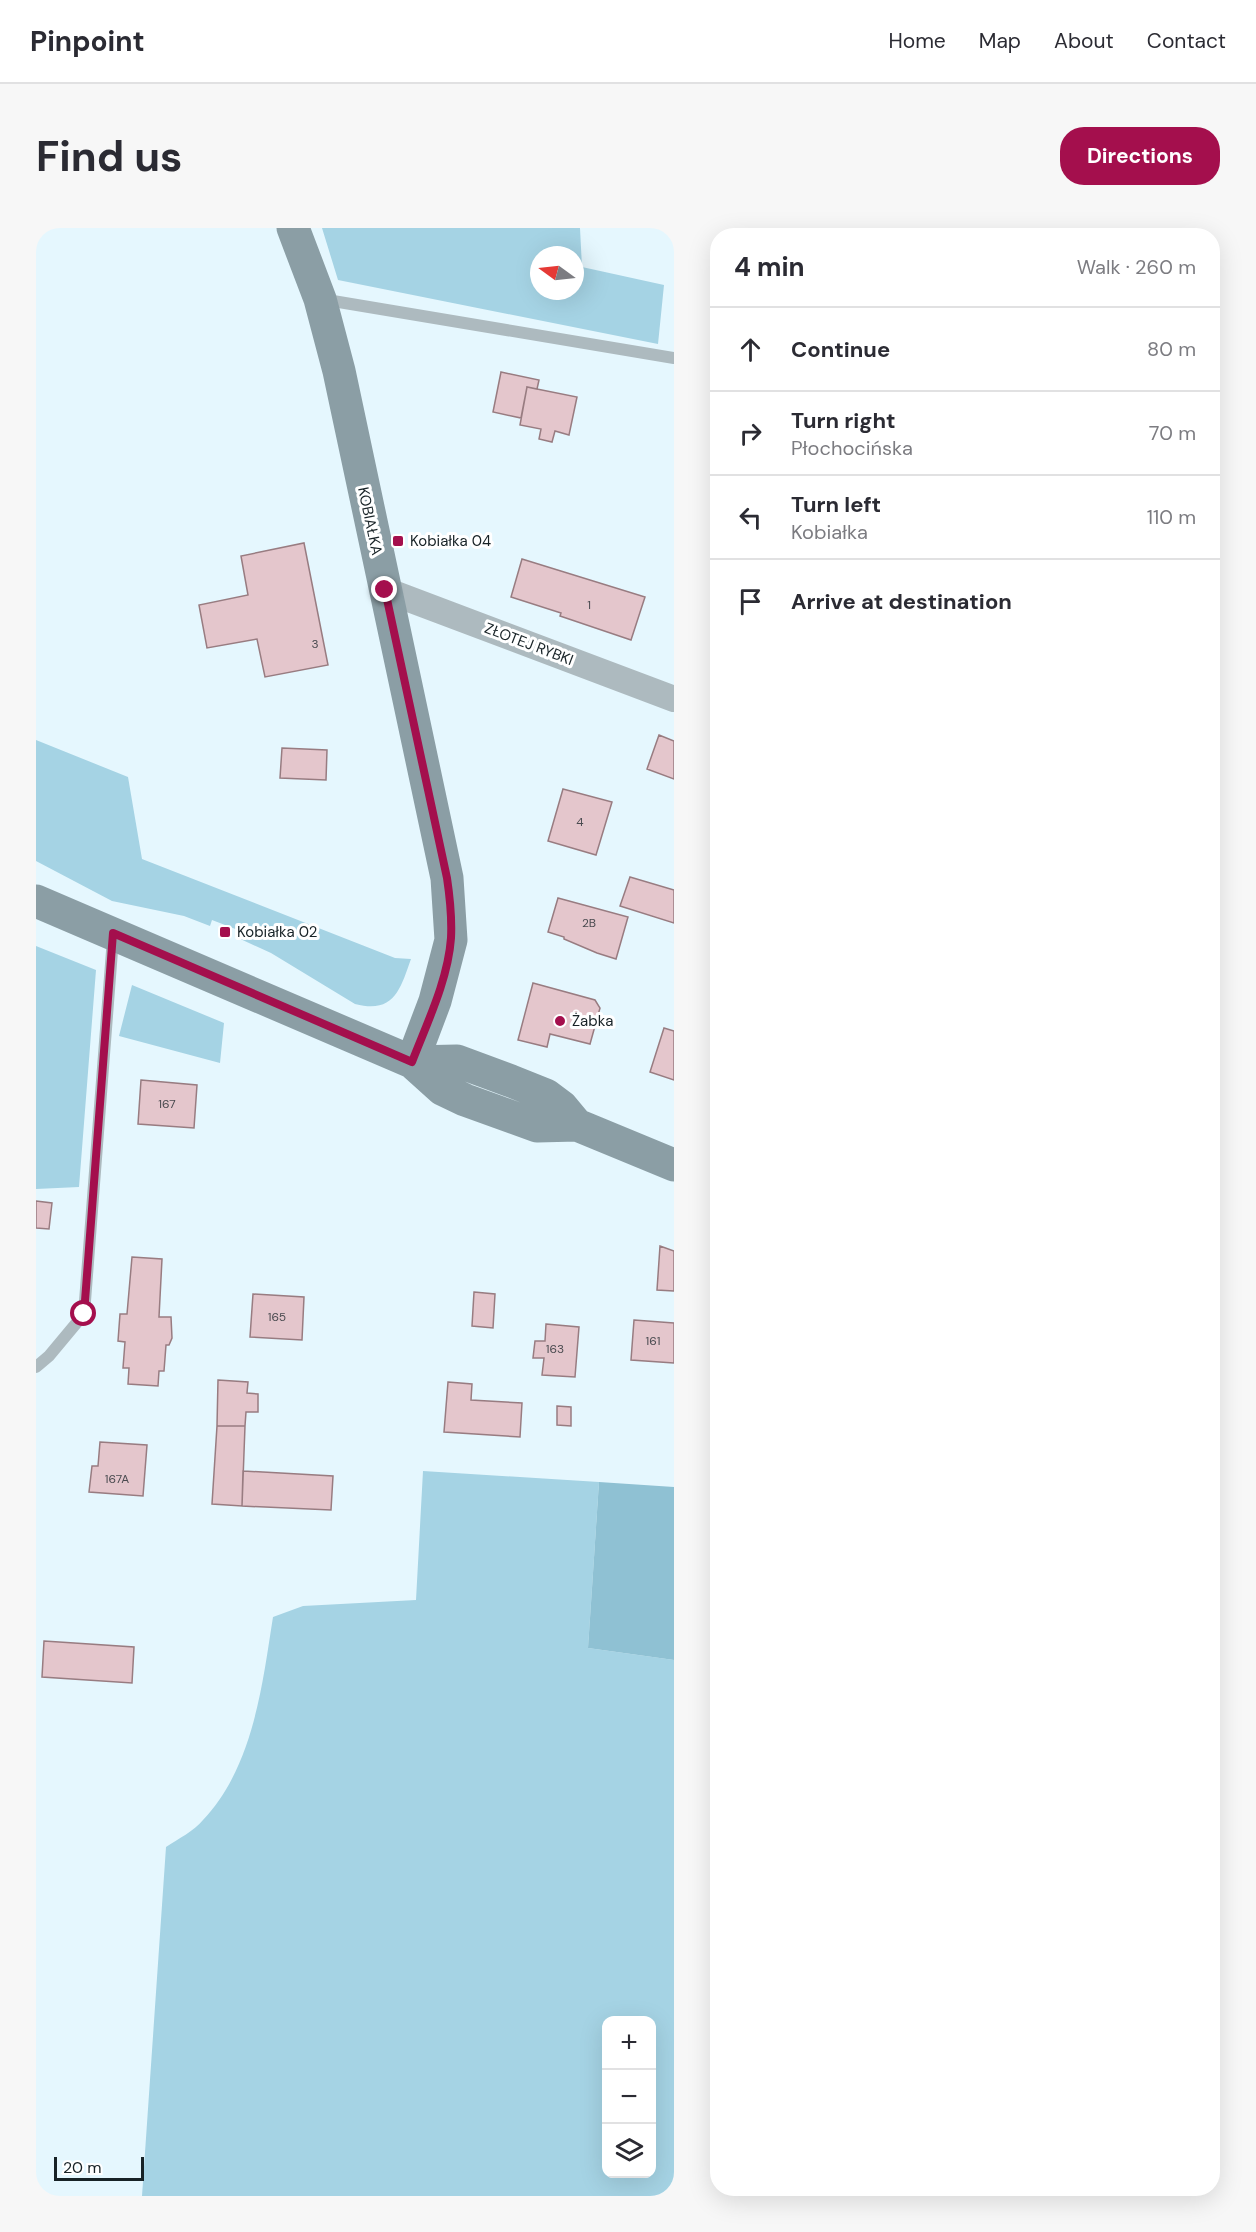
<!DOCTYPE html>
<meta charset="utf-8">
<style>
:root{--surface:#fff;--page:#f7f7f7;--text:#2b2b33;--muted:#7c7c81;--line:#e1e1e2;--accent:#a40f4d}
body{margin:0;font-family:"DM Sans",sans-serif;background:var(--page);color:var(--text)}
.controls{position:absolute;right:18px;bottom:18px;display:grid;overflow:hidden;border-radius:12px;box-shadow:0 6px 24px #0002}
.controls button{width:54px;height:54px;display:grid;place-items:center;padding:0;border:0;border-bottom:2px solid var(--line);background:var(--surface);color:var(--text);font:30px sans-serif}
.compass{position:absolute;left:494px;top:18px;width:54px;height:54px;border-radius:50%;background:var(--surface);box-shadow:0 6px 24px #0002;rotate:285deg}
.scale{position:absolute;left:18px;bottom:15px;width:90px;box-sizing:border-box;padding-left:6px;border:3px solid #172226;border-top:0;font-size:16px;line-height:21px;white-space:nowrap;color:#172226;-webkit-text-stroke:4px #fff;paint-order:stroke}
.stop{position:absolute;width:18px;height:18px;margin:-14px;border:4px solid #a40f4d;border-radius:50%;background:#fff}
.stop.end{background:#a40f4d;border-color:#fff;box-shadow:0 2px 6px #0008}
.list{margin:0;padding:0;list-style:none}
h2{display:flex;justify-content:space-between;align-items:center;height:78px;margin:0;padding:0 24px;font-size:26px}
h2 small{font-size:20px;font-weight:400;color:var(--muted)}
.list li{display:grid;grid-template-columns:39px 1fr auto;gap:18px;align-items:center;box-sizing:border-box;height:84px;padding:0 24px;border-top:2px solid var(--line)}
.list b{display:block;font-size:22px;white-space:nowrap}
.list p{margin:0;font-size:20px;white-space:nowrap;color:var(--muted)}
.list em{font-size:20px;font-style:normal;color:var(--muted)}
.icon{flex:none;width:33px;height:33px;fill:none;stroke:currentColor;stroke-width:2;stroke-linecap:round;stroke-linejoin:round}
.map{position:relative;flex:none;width:638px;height:1968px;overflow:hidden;border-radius:24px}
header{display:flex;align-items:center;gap:36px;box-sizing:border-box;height:84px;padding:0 30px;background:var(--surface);border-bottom:2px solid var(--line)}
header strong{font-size:28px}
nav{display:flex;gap:33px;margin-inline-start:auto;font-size:21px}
.intro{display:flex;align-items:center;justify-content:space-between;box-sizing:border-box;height:144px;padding:0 36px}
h1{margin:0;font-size:42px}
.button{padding:15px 27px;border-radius:24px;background:var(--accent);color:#fff;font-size:21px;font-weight:700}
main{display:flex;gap:36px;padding:0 36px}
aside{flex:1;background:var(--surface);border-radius:24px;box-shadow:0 6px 24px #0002}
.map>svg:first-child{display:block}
.green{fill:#a5d3e4;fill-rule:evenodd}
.forest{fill:#8fc1d3}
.building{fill:#e4c6cc;stroke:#987c81;stroke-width:1.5}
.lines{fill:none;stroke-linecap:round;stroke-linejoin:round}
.lane{stroke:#adbabf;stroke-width:12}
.street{stroke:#adbabf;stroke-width:26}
.secondary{stroke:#8b9ea5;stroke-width:33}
.route{stroke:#a40f4d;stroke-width:8}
.poi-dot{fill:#a40f4d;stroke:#fff;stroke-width:2}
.labels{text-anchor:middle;stroke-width:6;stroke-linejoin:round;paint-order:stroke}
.number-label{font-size:12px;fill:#4a4b50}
.street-label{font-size:15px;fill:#172226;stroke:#fff}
.poi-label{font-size:15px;fill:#172226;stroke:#fff;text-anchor:start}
</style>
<header>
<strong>Pinpoint</strong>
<nav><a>Home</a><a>Map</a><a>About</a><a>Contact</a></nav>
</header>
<div class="intro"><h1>Find us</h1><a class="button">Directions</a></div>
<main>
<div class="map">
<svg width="638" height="1968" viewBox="0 0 638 1968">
<rect width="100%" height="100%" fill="#e5f7fe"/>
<path class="green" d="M286 0H544L546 39 628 57 622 116 302 52ZM503 27H539V63H503Z
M0 512 92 549 106 631 359 730 375 731C364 762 358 786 319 776L235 725 200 709 202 702 176 692 174 698 148 688 76 673 0 633Z
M0 718 60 742 43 959 0 961Z
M96 757 188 795 184 835 83 808Z
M387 1243 563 1254 552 1420 638 1432V1968H106L130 1619C142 1611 158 1603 167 1592 217 1539 226 1459 237 1389L267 1378 380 1372ZM570 1792H616V1946H570Z"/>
<path class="forest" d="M563 1254 638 1259V1432L552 1420Z"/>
<path class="building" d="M465 144 503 152 501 161 491 159 485 190 457 184Z
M491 159 541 169 533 207 519 203 516 214 503 211 505 201 484 197Z
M268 315 292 437 229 449 221 411 171 420 163 377 212 367 205 328Z
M486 331 609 369 595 412 524 388 525 385 475 369Z
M623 507 638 513V551L611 541Z
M246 520 291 522 290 552 244 550Z
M527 561 576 574 560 627 512 613Z
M594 649 638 662V695L584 678Z
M522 670 592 689 580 731 561 725 528 711V709L512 704Z
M497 755 559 772 564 780 554 816 514 806 511 819 482 812Z
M628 800 638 803V852L614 844Z
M105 852 161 857 158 900 102 896Z
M0 973 16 975 13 1001 0 1000Z
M624 1018 638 1023V1063L621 1062Z
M96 1029 126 1031 123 1089H135L136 1110 133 1117H130L128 1143H123L122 1158 92 1156 93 1140H87L89 1114 82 1113 84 1086H91Z
M438 1064 459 1066 457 1100 436 1098Z
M217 1066 268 1069 266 1112 214 1109Z
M598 1092 638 1095V1135L595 1132Z
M510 1096 543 1099 539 1149 506 1147 508 1130H497L499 1113H509Z
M182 1152 212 1154 211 1165 222 1166V1184H210L209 1198H181Z
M412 1154 436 1156 435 1172 486 1175 484 1209 408 1204Z
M521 1178 535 1179V1198L521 1197Z
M181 1198H209L206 1278 176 1276Z
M64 1214 111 1217 107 1268 53 1264 56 1238H62Z
M207 1243 297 1248 295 1282 206 1278Z
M8 1413 98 1419 96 1455 6 1449Z"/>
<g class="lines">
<path class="lane" d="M285 71 638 130
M0 1139 13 1128 48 1086 77 710"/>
<path class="street" d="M349 362 638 471"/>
<path class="secondary" d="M257 0 284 71 303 143 411 650 415 712 399 773 376 834
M0 673 376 834 406 861 429 872 501 898 541 897
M376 834 421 833 475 853 510 867 526 879 541 897 638 937"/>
</g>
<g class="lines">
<path class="route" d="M48 1086 77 705 376 834C391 795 412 752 415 710 416 690 414 670 411 650L349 362"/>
</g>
<g class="poi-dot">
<rect x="356" y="307" width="12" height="12" rx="3"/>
<rect x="183" y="698" width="12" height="12" rx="3"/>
<circle cx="524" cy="793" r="6"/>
</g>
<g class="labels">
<g class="number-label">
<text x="553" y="381">1</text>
<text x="279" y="420">3</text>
<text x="544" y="598">4</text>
<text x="553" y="699">2B</text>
<text x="131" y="880">167</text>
<text x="241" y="1093">165</text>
<text x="617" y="1117">161</text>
<text x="519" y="1125">163</text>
<text x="81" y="1255">167A</text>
</g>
<g class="street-label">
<text transform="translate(334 293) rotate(78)" y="5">KOBIAŁKA</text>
<text transform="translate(493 416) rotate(21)" y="5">ZŁOTEJ RYBKI</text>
</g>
<g class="poi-label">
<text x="374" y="318">Kobiałka 04</text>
<text x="201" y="709">Kobiałka 02</text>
<text x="536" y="798">Żabka</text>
</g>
</g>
</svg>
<div class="controls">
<button>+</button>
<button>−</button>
<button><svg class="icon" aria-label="layers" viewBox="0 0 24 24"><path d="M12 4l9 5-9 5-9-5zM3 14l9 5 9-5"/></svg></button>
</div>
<svg class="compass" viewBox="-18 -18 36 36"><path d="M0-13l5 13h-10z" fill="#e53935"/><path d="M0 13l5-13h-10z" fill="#7c7c81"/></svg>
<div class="scale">20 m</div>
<div class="stop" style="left:48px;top:1086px"></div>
<div class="stop end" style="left:349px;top:362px"></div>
</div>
<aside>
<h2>4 min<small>Walk · 260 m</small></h2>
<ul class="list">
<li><svg class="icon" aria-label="ahead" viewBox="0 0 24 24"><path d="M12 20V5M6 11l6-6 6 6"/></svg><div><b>Continue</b></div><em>80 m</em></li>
<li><svg class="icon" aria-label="right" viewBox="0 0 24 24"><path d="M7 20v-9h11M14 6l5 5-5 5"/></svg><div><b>Turn right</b><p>Płochocińska</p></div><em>70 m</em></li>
<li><svg class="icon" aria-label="left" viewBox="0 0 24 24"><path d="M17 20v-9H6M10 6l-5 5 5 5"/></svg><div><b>Turn left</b><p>Kobiałka</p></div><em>110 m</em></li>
<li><svg class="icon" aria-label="arrive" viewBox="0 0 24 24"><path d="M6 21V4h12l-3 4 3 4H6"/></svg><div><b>Arrive at destination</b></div></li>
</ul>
</aside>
</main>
